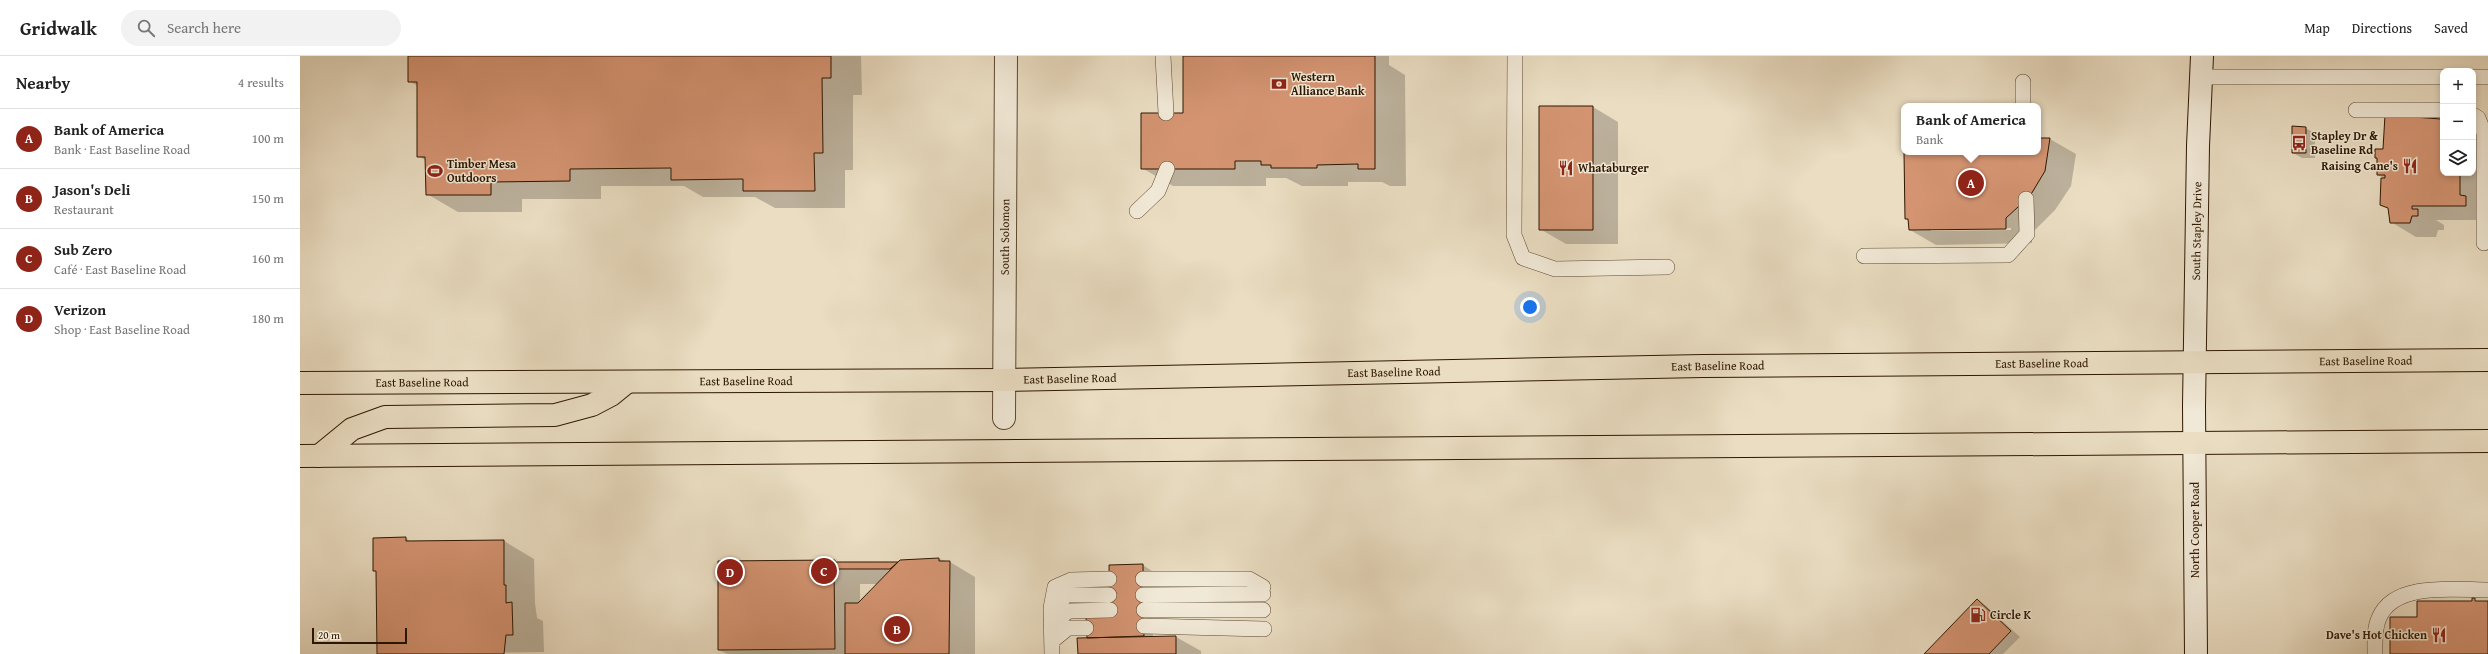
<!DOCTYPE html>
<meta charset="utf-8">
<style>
:root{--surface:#fff;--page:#f2f2f2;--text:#222;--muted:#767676;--line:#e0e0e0;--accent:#8f2418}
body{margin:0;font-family:"Gentium Book Plus",serif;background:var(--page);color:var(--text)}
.controls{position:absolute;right:12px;top:12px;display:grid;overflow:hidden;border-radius:8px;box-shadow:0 2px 6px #0003}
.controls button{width:36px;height:36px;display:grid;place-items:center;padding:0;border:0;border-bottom:1px solid var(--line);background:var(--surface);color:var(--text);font:20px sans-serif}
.scale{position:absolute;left:12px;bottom:10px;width:95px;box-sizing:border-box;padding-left:4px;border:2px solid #2e1700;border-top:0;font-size:11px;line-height:14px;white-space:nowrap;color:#2e1700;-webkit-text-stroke:3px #f1e9d7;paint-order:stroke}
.you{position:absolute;left:1230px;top:251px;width:14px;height:14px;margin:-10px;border:3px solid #fff;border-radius:50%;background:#1a73e8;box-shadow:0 0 0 6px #1a73e833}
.badge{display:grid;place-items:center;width:26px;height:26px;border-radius:50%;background:var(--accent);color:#fff;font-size:13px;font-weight:700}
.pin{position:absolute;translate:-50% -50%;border:2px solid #fff;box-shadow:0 1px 4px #0006}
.popup{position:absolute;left:1601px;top:47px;width:140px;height:52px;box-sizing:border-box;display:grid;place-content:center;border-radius:8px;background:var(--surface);filter:drop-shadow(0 1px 3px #0005);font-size:13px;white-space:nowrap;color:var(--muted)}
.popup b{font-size:15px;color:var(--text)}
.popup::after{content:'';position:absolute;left:50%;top:100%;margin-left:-8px;border:8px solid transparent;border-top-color:var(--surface)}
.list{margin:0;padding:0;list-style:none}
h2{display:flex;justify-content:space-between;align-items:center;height:52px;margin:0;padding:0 16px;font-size:17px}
h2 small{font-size:13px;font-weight:400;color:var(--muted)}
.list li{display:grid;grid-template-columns:26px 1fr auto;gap:12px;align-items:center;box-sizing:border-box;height:60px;padding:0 16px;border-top:1px solid var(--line)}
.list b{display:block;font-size:15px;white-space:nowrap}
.list p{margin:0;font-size:13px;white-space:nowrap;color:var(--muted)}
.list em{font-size:13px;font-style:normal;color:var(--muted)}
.icon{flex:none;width:22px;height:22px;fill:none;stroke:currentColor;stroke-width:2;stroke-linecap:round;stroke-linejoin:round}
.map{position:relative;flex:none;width:2188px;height:598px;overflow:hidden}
header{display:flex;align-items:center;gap:24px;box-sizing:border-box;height:56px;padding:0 20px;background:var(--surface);border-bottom:1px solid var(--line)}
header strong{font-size:19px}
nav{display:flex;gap:22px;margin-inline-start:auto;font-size:14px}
.search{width:280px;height:36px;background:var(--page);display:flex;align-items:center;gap:10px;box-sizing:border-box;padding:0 14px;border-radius:22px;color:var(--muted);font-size:15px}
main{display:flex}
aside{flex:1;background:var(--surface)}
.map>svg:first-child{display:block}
.shadow{fill:#0003;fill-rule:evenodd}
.building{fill:#d49472;stroke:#2e1700}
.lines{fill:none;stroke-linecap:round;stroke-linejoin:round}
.lane-casing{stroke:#5d4830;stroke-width:16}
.street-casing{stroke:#5d4830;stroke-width:24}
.secondary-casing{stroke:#2e1700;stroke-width:24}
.primary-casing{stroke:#2e1700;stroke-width:24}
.lane{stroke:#f1e9d7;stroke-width:15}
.street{stroke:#f1e9d7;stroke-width:22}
.secondary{stroke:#f1e9d7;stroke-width:22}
.primary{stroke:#eaddc2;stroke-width:22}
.labels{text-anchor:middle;stroke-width:3;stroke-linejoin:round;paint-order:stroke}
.poi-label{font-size:12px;font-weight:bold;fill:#2e1700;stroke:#f1e9d7;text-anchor:start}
.street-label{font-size:12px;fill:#2e1700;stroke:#f1e9d7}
</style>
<header>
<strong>Gridwalk</strong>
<div class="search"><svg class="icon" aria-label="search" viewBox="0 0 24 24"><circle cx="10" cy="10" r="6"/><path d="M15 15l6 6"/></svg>Search here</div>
<nav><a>Map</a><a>Directions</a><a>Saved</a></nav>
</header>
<main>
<aside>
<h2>Nearby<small>4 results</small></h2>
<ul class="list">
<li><span class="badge">A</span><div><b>Bank of America</b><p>Bank · East Baseline Road</p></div><em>100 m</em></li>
<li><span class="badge">B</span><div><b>Jason's Deli</b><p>Restaurant</p></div><em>150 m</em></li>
<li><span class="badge">C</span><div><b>Sub Zero</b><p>Café · East Baseline Road</p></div><em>160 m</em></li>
<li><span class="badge">D</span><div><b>Verizon</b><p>Shop · East Baseline Road</p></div><em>180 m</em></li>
</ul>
</aside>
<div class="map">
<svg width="2188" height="598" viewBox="0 0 2188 598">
<rect width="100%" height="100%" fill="#eaddc2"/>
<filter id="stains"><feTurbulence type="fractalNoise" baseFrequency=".005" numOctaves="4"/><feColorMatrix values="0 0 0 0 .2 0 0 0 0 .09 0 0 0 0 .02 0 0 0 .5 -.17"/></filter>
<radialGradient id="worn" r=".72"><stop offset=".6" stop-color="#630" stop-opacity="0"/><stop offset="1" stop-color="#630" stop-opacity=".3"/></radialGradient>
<path class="shadow" d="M109 0H561L562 39H553V114H545V152H475L455 141H403L384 130H301V143H222V156H158L127 138V105L118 100V30L109 25Z
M884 0H1089V9L1105 19 1106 130H1090L1082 126H1048V130H1002L986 122H966V130H873L842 112 884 58Z
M1293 51 1318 66V188H1266L1240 173Z
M2005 72 2015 77V102H2002L1993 97Z
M2173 73 2185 83 2188 164H2136L2144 169V174H2138L2136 181H2116L2091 166 2085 123 2078 119 2076 94 2143 117H2173Z
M1738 83H1750L1776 98 1771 130 1755 154 1732 177V187L1636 189 1610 174 1609 164 1606 163 1605 96H1738ZM1711 172V174L1631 175V173Z
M106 482 111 486 204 485 234 503 235 547 237 562 243 565 244 596 78 598 77 516 74 514Z
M608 503H639L650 506 675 521V598H427L419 594V506L599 507ZM560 528H578L560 546Z
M843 509 852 515 853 581H876L901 595V598H779L790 582 811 562Z
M1677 544 1686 550 1720 581 1703 598H1626Z"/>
<path class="building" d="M108 0H531V22H522L523 97H514L515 135H443V123L371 124V112L270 113V125L191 126V139H126L125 101H117V26H108Z
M883 0H1075V113H1058V108L1017 109V112H971V109H961V105H935V113H841V57H883Z
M1239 50H1293V174H1239Z
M2085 59 2141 63 2143 59V117H2160V139L2166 140V150H2112V153H2118V160H2112L2110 167H2090L2088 152 2080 149 2081 122H2085V119H2077V102H2075V93H2083Z
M1992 70 2006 71V97H1992Z
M1738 82H1750L1745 115 1730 140 1706 162V173L1609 174 1608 163H1605L1604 96H1738Z
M106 481V485L204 484V529H206V547L212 546 213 579H206L204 598H77L76 515H73V482Z
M639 502V505H650L649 598H545V547H558L600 504Z
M535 504V506H598L590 513H534L535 593 418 594V505Z
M843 508 844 580 787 582 786 561H810L809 509Z
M2172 542H2175V545H2188V598H2090V561H2117V545H2172Z
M1677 543 1711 575 1689 598H1624Z
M876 580V598H778L777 582Z"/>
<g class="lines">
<g class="lane-casing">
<path id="lane" d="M863 0 866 57
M1215 0 1214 179 1223 202 1255 213 1367 211
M1901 21H2143
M2173 21H2188
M1723 26V50
M2056 54H2143
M2173 59 2178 62 2184 77V187
M837 155 858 135 867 113
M1564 200 1708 199 1727 178 1726 143
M843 523H949L963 531
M843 539 963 538
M751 552 767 539H809
M844 554H963
M751 567 769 555 810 554
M844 570 964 573
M752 585 768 572H786
M752 598 751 552 755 531 771 524 809 523
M2075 598C2075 586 2074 573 2079 562 2094 525 2156 534 2188 534"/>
</g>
<g class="street-casing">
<g id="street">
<path id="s1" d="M704 362 706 0"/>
</g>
</g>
<g class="secondary-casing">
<g id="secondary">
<path id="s2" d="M1896 598 1894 350 1898 90 1902 0"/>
</g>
</g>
<g class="primary-casing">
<g id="primary">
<path id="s3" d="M0 327 705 324 1403 310 2188 304"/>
<path d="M0 400C729 392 1459 393 2188 385"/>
<path d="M19 400 52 373 85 361 255 359 292 349 311 339 327 326"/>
</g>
</g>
<use href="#lane" class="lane"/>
<use href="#street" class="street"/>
<use href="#secondary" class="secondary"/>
<use href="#primary" class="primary"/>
</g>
<defs>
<g id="bank-bare" transform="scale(1.2)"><path d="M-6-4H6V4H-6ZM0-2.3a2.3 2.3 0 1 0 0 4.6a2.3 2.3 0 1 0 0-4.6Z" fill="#8f2418" stroke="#f1e9d7" stroke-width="2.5" paint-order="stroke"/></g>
<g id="bus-bare" transform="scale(1.2)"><path d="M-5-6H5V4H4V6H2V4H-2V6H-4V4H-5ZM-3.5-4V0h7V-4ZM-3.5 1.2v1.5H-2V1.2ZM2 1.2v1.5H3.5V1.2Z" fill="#8f2418" stroke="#f1e9d7" stroke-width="2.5" paint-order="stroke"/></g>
<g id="restaurant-bare" transform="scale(1.2)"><path d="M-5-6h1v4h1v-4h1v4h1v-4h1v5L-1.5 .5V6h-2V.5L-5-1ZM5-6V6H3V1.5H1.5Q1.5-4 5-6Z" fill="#8f2418" stroke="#f1e9d7" stroke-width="2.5" paint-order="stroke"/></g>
<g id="stadium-bare" transform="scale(1.2)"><path d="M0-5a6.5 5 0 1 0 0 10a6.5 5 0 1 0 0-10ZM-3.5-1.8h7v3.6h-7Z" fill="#8f2418" stroke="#f1e9d7" stroke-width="2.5" paint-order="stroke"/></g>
<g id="fuel-bare" transform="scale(1.2)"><path d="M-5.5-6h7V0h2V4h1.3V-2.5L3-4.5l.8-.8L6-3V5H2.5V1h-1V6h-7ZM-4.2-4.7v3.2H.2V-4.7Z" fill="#8f2418" stroke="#f1e9d7" stroke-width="2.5" paint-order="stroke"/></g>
</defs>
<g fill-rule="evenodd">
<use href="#bank-bare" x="979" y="28"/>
<use href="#bus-bare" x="1999" y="87"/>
<use href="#restaurant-bare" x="2110" y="110"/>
<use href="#restaurant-bare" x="1266" y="112"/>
<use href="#stadium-bare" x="135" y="115"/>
<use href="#fuel-bare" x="1678" y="559"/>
<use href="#restaurant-bare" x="2139" y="579"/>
</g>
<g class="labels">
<g class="poi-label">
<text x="991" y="25">Western<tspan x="991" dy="14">Alliance Bank</tspan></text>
<text x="2011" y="84">Stapley Dr &amp;<tspan x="2011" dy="14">Baseline Rd</tspan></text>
<text x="147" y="112">Timber Mesa<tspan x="147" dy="14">Outdoors</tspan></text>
<text x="2098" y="114" text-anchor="end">Raising Cane's</text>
<text x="1278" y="116">Whataburger</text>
<text x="1690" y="563">Circle K</text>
<text x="2127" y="583" text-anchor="end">Dave's Hot Chicken</text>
</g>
<g class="street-label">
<text dy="4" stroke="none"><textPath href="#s2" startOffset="423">South Stapley Drive</textPath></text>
<text dy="4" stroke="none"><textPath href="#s1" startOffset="181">South Solomon</textPath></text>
<text dy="4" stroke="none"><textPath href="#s3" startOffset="2066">East Baseline Road</textPath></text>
<text dy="4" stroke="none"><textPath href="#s3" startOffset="1742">East Baseline Road</textPath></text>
<text dy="4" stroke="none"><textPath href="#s3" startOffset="1418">East Baseline Road</textPath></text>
<text dy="4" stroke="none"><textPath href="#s3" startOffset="1094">East Baseline Road</textPath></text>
<text dy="4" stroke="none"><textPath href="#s3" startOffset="770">East Baseline Road</textPath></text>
<text dy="4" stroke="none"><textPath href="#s3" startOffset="446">East Baseline Road</textPath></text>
<text dy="4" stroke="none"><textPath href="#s3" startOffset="122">East Baseline Road</textPath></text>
<text transform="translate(1895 474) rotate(-90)" y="4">North Cooper Road</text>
</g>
</g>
<rect width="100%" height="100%" filter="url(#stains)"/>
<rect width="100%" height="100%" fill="url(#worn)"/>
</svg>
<div class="controls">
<button>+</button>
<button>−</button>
<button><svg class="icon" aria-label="layers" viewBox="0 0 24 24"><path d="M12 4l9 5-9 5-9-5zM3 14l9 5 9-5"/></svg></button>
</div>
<div class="scale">20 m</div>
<div class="you"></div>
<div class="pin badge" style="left:1671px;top:127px">A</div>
<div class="popup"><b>Bank of America</b>Bank</div>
<div class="pin badge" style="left:597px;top:573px">B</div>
<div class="pin badge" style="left:524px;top:515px">C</div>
<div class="pin badge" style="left:430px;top:516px">D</div>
</div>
</main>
